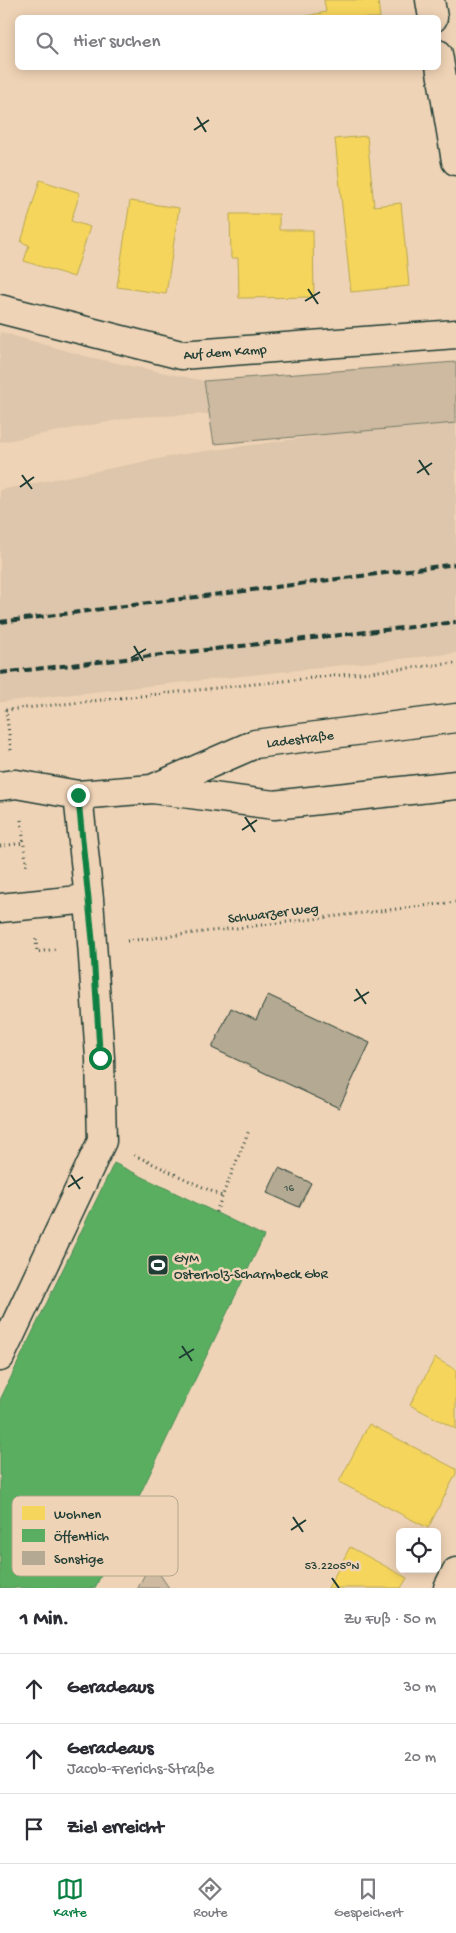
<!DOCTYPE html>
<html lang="de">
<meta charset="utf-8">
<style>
:root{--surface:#fff;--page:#f2f2f3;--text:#2b2b33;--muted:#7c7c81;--line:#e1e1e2;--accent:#0b8043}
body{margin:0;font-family:"Gochi Hand",sans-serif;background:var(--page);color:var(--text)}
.controls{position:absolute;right:15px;bottom:15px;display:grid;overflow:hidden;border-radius:8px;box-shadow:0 2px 12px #0003}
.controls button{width:45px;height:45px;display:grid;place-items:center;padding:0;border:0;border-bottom:1px solid var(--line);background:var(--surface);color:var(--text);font:25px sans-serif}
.stop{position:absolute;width:15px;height:15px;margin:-11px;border:4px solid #0b8043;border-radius:50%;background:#fff}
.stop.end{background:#0b8043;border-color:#fff;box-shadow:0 1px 5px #0008}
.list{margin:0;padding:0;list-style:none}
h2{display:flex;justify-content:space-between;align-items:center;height:65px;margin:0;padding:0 20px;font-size:21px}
h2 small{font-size:16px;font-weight:400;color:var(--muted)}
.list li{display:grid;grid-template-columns:32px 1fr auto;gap:15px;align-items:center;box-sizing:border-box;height:70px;padding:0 20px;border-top:1px solid var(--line)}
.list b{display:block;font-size:19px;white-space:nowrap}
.list p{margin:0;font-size:16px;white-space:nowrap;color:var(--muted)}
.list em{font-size:16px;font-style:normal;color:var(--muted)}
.icon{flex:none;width:28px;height:28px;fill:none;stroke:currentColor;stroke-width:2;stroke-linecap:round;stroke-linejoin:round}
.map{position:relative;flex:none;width:456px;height:1588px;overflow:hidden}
.search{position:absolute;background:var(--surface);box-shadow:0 2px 12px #0003;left:15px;right:15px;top:15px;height:55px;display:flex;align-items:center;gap:12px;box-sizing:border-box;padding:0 18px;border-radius:8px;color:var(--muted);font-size:19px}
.sheet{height:275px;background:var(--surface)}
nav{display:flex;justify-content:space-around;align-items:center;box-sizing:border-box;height:70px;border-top:1px solid var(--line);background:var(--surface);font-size:14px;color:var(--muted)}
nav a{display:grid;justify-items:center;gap:2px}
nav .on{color:var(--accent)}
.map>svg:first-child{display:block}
.built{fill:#ddc6ab}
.green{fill:#cdbaa1;stroke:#767c6a}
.homes{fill:#f6d55c;stroke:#b6a750}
.public{fill:#5aae61;stroke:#488c54}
.building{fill:#b4a992;stroke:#1f3d34}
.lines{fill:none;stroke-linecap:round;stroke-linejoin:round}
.minor-casing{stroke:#1f3d34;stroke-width:31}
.path{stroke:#1f3d34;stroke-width:3;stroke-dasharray:1 4;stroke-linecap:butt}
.minor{stroke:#efd3b6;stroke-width:28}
.rail{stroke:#1f3d34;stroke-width:4;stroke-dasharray:8 4;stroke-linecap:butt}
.route{stroke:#0b8043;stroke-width:6}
.ticks{fill:none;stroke:#1f3d34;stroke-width:2}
.labels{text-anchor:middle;stroke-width:5;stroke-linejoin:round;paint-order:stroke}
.number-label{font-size:11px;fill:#44584c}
.street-label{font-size:14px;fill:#1f3d34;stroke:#efd3b6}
.poi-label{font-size:14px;fill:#1f3d34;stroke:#efd3b6;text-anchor:start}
.key{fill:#efd3b6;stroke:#b1a68f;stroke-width:1}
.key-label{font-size:14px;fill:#1f3d34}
.ticks-label{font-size:12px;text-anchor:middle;fill:#1f3d34;stroke:#efd3b6;stroke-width:5;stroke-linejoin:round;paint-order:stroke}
</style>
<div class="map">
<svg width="456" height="1588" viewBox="0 0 456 1588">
<rect width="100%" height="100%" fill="#efd3b6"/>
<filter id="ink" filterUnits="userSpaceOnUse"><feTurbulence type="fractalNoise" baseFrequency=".02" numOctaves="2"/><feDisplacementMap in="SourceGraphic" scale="10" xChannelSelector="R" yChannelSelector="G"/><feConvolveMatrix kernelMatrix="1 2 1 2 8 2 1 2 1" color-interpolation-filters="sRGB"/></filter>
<g filter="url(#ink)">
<path class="built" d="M0 332 88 357 204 381 209 414 134 417 0 442Z
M456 417V653L0 702V490L178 455Z"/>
<path class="green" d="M456 362V423L214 444 204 381Z
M151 1561 169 1588H138Z"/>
<path class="homes" d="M324 0H378L380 18H297L326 12Z
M367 136 374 206 401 203 409 286 351 292 335 139Z
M40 180 80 193 71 221 90 227 74 277 24 261 29 245 21 242Z
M130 201 179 208 166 294 117 287Z
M230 214H279V230H313L314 297 239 298 238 258H231Z
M435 1358 456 1370V1429L410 1405Z
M369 1424 456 1469V1474L428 1528 339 1482Z
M350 1547 407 1578 401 1588H328Z"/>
<path class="public" d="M114 1163 264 1236 95 1588H0V1400Z"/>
<path class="building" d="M268 995 370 1043 339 1108 212 1048 231 1008 256 1020Z
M279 1168 311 1183 299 1207 267 1193Z"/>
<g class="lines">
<g class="minor-casing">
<path id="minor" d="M430 0 433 18
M438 54 456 161
M0 309 181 355 456 334
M0 786 16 784 78 795 152 789 274 805 456 785
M152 789 255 744 456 718
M0 908 89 899 78 795
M0 1357 102 1141 100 1058 89 899
M448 1588 456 1572"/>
</g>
<path class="path" d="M11 750 6 710 456 663
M21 820 27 869
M0 846 24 843
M36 939 37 952 56 949
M127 941 456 902
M134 1155 224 1197
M216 1212 249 1130"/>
<use href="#minor" class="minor"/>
<path class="rail" d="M0 622 456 564
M0 673 456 622"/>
</g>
</g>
<g class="lines" filter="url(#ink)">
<path class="route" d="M78 795 93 945 100 1058"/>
</g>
<path class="ticks" d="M197 117 206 132M194 130 209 120M308 289 318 304M305 301 320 292M419 460 429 475M417 473 432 463M22 475 32 489M20 487 34 477M134 646 143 661M131 658 146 649M245 817 255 832M242 830 257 820M356 989 366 1004M354 1001 369 992M71 1175 80 1189M68 1187 83 1177M182 1346 192 1361M179 1358 194 1349M293 1517 303 1532M291 1530 306 1520M332 1578 339 1588"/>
<defs>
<g id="stadium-square" transform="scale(1.125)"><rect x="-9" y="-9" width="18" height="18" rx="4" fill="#1f3d34" stroke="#efd3b6"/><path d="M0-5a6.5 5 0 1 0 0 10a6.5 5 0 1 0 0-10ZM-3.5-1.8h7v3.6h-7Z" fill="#fff"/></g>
</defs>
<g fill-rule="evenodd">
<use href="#stadium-square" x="158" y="1265"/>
</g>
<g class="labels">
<g class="number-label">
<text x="289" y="1191">16</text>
</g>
<g class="street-label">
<text transform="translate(225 351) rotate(-4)" y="5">Auf dem Kamp</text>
<text transform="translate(300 738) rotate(-7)" y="5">Ladestraße</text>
<text transform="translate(273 912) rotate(-7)" y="5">Schwarzer Weg</text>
</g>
<g class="poi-label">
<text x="174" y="1262">GYM<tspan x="174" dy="16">Osterholz-Scharmbeck GbR</tspan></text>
</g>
</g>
<rect x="12" y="1496" width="166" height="80" rx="8" class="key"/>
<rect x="22" y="1506" width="23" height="14" fill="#f6d55c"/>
<rect x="22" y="1529" width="23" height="13" fill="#5aae61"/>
<rect x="22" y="1551" width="23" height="14" fill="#b4a992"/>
<g class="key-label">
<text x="54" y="1518">Wohnen</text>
<text x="54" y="1540">Öffentlich</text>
<text x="54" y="1563">Sonstige</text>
</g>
<g class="ticks-label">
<text x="332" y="1569">53.2205°N</text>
</g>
</svg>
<div class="controls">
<button><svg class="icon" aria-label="locate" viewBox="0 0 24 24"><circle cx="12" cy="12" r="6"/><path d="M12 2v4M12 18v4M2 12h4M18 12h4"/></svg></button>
</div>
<div class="stop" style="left:100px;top:1058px"></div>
<div class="stop end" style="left:78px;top:795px"></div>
<div class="search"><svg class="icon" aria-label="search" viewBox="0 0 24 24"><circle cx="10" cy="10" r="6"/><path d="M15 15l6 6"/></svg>Hier suchen</div>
</div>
<section class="sheet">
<h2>1 Min.<small>Zu Fuß · 50 m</small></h2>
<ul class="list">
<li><svg class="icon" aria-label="ahead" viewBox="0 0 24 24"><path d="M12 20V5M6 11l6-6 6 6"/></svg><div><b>Geradeaus</b></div><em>30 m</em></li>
<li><svg class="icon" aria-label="ahead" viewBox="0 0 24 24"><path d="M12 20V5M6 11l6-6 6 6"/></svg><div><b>Geradeaus</b><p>Jacob-Frerichs-Straße</p></div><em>20 m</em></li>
<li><svg class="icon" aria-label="arrive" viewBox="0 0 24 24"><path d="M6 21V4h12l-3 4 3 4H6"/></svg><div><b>Ziel erreicht</b></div></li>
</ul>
</section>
<nav>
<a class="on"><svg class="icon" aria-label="map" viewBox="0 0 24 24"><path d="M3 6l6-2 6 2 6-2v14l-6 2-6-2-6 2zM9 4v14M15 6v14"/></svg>Karte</a>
<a><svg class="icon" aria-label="directions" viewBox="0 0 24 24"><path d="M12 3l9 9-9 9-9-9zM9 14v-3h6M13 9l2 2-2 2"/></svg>Route</a>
<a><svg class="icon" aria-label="saved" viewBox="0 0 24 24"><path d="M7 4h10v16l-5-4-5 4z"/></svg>Gespeichert</a>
</nav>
